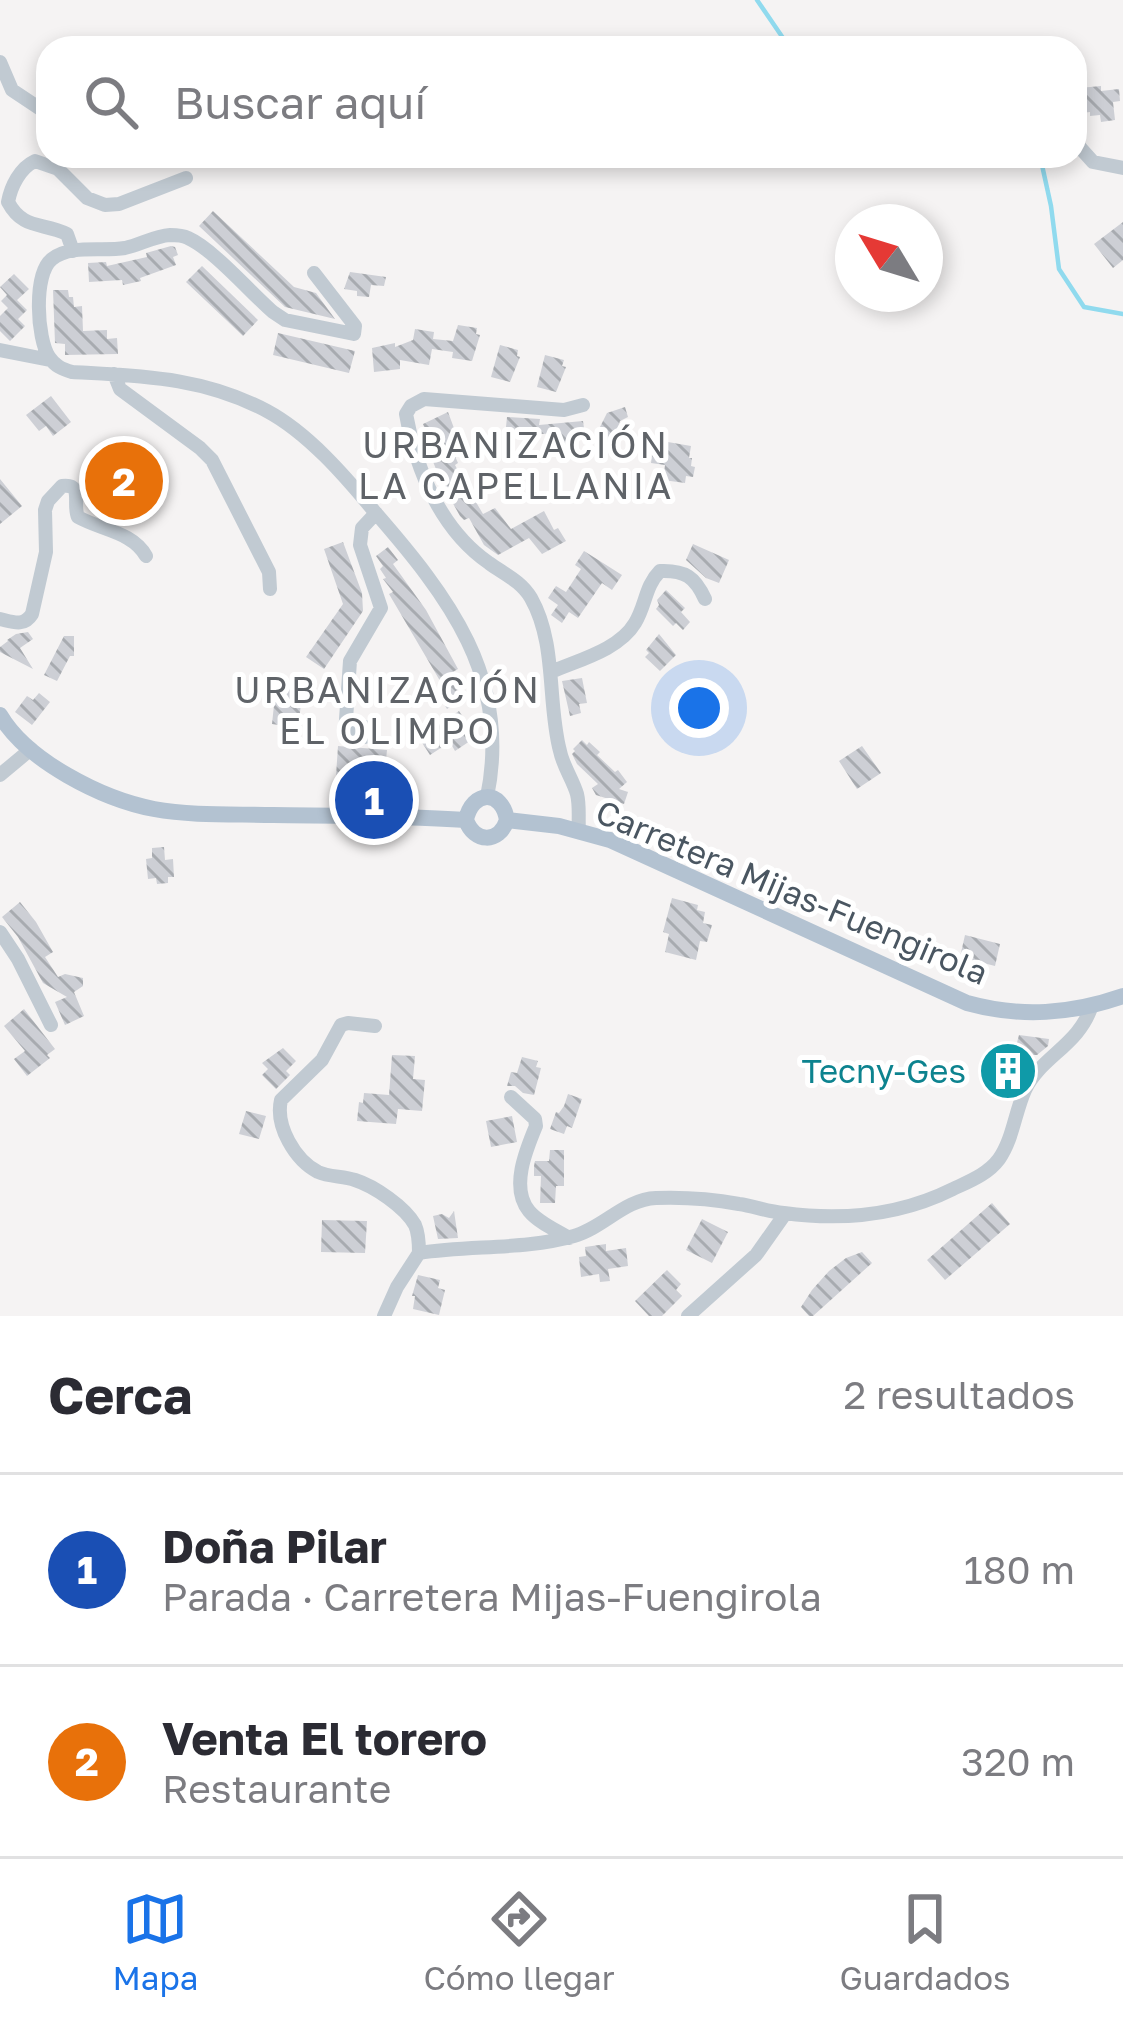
<!DOCTYPE html>
<html lang="es">
<meta charset="utf-8">
<style>
:root{--surface:#fff;--page:#f2f2f3;--text:#2b2b33;--muted:#7c7c81;--line:#e1e1e2;--accent:#1a73e8}
body{margin:0;font-family:"Golos Text",sans-serif;background:var(--page);color:var(--text)}
.compass{position:absolute;left:835px;top:204px;width:108px;height:108px;border-radius:50%;background:var(--surface);box-shadow:0 6px 18px #0003;rotate:308deg}
.you{position:absolute;left:699px;top:708px;width:42px;height:42px;margin:-30px;border:9px solid #fff;border-radius:50%;background:#1a73e8;box-shadow:0 0 0 18px #1a73e833}
.badge{display:grid;place-items:center;width:78px;height:78px;border-radius:50%;background:var(--accent);color:#fff;font-size:39px;font-weight:700}
.pin{position:absolute;translate:-50% -50%;border:6px solid #fff;box-shadow:0 3px 12px #0006}
.list{margin:0;padding:0;list-style:none}
h2{display:flex;justify-content:space-between;align-items:center;height:156px;margin:0;padding:0 48px;font-size:51px}
h2 small{font-size:39px;font-weight:400;color:var(--muted)}
.list li{display:grid;grid-template-columns:78px 1fr auto;gap:36px;align-items:center;box-sizing:border-box;height:192px;padding:0 48px;border-top:3px solid var(--line)}
.list b{display:block;font-size:45px;white-space:nowrap}
.list p{margin:0;font-size:39px;white-space:nowrap;color:var(--muted)}
.list em{font-size:39px;font-style:normal;color:var(--muted)}
.icon{flex:none;width:66px;height:66px;fill:none;stroke:currentColor;stroke-width:2;stroke-linecap:round;stroke-linejoin:round}
.map{position:relative;flex:none;width:1123px;height:1316px;overflow:hidden}
.search{position:absolute;background:var(--surface);box-shadow:0 6px 18px #0003;left:36px;right:36px;top:36px;height:132px;display:flex;align-items:center;gap:30px;box-sizing:border-box;padding:0 42px;border-radius:36px;color:var(--muted);font-size:45px}
.sheet{height:540px;background:var(--surface)}
nav{display:flex;justify-content:space-around;align-items:center;box-sizing:border-box;height:168px;border-top:3px solid var(--line);background:var(--surface);font-size:33px;color:var(--muted)}
nav a{display:grid;justify-items:center;gap:6px}
nav .on{color:var(--accent)}
.map>svg:first-child{display:block}
.lines{fill:none;stroke-linecap:round;stroke-linejoin:round}
.stream{stroke:#90daee;stroke-width:4.5}
.building{fill:url(#building-back-hatch)}
.minor{stroke:#c1cad2;stroke-width:14}
.major{stroke:#b3c2d1;stroke-width:16}
.labels{text-anchor:middle;stroke-width:10;stroke-linejoin:round;paint-order:stroke}
.street-label{font-size:33px;fill:#4a5661;stroke:#fff}
.culture-label{font-size:33px;fill:#0d838f;stroke:#fff;text-anchor:end}
.neighbourhood-label{font-size:36px;letter-spacing:3px;fill:#5f6368;stroke:#fff}
</style>
<div class="map">
<svg width="1123" height="1316" viewBox="0 0 1123 1316">
<defs>
<pattern id="building-back-hatch" width="6" height="6" patternUnits="userSpaceOnUse" patternTransform="scale(3)"><rect width="6" height="6" fill="#cdcfd5"/><path d="M-1 5l2 2M0 0l6 6M5-1l2 2" fill="none" stroke="#a8abb0"/></pattern>
</defs>
<rect width="100%" height="100%" fill="#f5f3f3"/>
<g class="lines">
<path class="stream" d="M757 0 783 38 793 48
M1040 156 1051 206 1059 269 1084 307 1123 314"/>
</g>
<path class="building" d="M1101 86V91L1119 89 1120 101 1113 102 1115 120 1101 122 1100 115 1090 116V112L1082 113 1079 88Z
M213 211 294 287 316 293 335 319 285 307 199 226Z
M1123 222V260L1113 268 1094 244Z
M171 246 175 247 178 255 173 257 176 265 140 278 141 281 123 285 122 280 89 282 88 263 106 262 107 266 147 257 146 253Z
M202 266 258 320 243 336 186 282Z
M350 272 386 277 384 286 371 285 369 297 357 296V291L344 289Z
M14 274 29 289 17 300 27 310 18 319 25 326 10 341 0 331V316L8 308 1 301 7 295 0 287Z
M53 290H68L69 297H73L74 307 82 306 83 331 107 330V339L117 338 118 354 65 355V344L55 343Z
M458 325 477 328 476 334 480 335 472 361 452 358 453 352 432 349 429 365 400 360V369L374 372 372 348 395 343V347L413 340 415 329 434 332 433 339 453 341Z
M278 333 355 351 349 373 273 355Z
M500 345 518 350 517 356 520 357 510 382 491 377Z
M545 355 564 360 562 366 566 367 556 392 537 387Z
M51 396 71 422 53 436 46 426 39 431 26 415Z
M625 407 628 417 620 421 616 433 618 439 607 444 599 429 607 413Z
M448 412 458 439 449 443 458 463 455 465 467 488 471 486 476 495 473 497 483 514 495 508 511 529 544 511 554 530 558 528 566 541 542 554 529 538 498 555 484 545 469 518 464 520 460 516 441 482 432 459 435 458 423 424Z
M507 417 540 419 539 425 583 421 585 435 569 437 570 448 559 449 557 433 526 435V439L505 437Z
M662 441 691 446 689 458H692L691 466 695 467 693 477 686 476 685 483 663 480 665 465 651 463 653 448 661 450Z
M108 446 125 459 148 469 138 488 140 507 124 493H114L103 473 101 457Z
M0 479 22 506 0 524Z
M343 542 362 593 363 611 324 669 306 657 343 604 324 549Z
M693 544 729 560 719 583 706 578 686 560Z
M388 547 398 560 393 564 426 610 458 669 451 673 466 697 447 709 439 696 446 691 389 594 393 592 383 579 386 578 380 569 383 566 376 556Z
M584 551 622 575 612 590 602 583 578 618 569 612 562 623 551 615 558 605 548 598 556 586 566 592 581 569 575 565Z
M666 590 685 608 681 612 690 622 683 630 676 623 673 626 656 609 659 605 657 600Z
M28 632 33 639 20 648 33 669 0 652V647L8 641 7 640 16 634Z
M659 634 676 655 660 671 645 657 649 653 646 650Z
M64 636H74V656H70L57 681 44 675Z
M291 678 304 680 298 728 272 724 276 686 290 688Z
M582 678 587 703 579 704 581 713 570 716 562 681Z
M39 693 50 702 32 725 15 712 27 696 33 700Z
M459 711 476 737 455 751 450 742 430 755 419 738Z
M582 740 587 745 589 742 600 752 597 755 615 772 618 770 627 782 619 789 628 792 624 804 596 795 592 788 598 784 577 764 572 754 575 751 573 749Z
M338 746 387 750 384 780 336 776Z
M862 746 881 773 857 789 839 761Z
M164 847 165 860 173 859 174 877H168V883L157 884 156 878 148 879 146 859 152 858V848Z
M672 898 698 905 697 910 705 912 703 923 712 925 707 942 700 941 696 960 665 952 669 934 663 932Z
M20 902 36 922 53 952 45 957 58 977 65 974 83 978V986L74 992 84 1016 65 1025 55 1002 67 997 43 983 18 937 2 917Z
M965 935 1000 944 995 966 960 957Z
M24 1009 55 1049 47 1055 50 1058 27 1076 14 1059 25 1051 4 1026Z
M1019 1035 1049 1039 1048 1046 1037 1055H1027L1011 1094 990 1086 1004 1046 1015 1050Z
M283 1048 296 1061 286 1071 290 1075 276 1089 262 1075 268 1069 262 1063Z
M392 1055 415 1056 413 1079 425 1080 422 1111 398 1109 396 1124 357 1121 359 1102 363 1103 364 1093 389 1095Z
M522 1057 538 1061 536 1067 541 1068 534 1095 523 1093 515 1086H507L511 1072 517 1073Z
M568 1094 582 1099 572 1128 567 1126 564 1134 550 1129 556 1112 559 1113 564 1106Z
M246 1111 266 1116 259 1139 239 1134Z
M512 1116 517 1142 491 1147 486 1121Z
M550 1150H564V1186H556L555 1203H540L541 1176H534V1166L535 1161H549Z
M992 1203 1010 1224 945 1280 927 1260Z
M454 1211 458 1238 438 1239 433 1216 442 1214 449 1218Z
M702 1219 728 1232 712 1263 686 1250Z
M322 1220 367 1221 365 1253 321 1252Z
M606 1244V1251L626 1248 628 1266 608 1269 610 1281 600 1282 599 1274 581 1277 579 1257 586 1256 585 1247Z
M862 1252 872 1263 813 1316H809L801 1307 812 1290 829 1271 846 1258Z
M667 1270 681 1284 676 1290 682 1296 662 1316H649L635 1301Z
M418 1275 440 1280 438 1288 445 1290 439 1315 413 1309 415 1296H412Z"/>
<g class="lines">
<path class="minor" d="M0 62 12 90 48 114
M1075 142 1093 162 1123 168
M73 251 67 234C42 222 23 230 8 202 11 186 20 168 35 161L58 169 87 198 105 205 119 204 186 178
M314 273 355 326 354 334 285 320 273 312C251 293 213 249 188 238 184 236 175 235 170 235 154 236 140 245 125 248 102 252 71 244 52 259 33 274 37 339 49 357 55 366 62 369 72 372 142 376 203 377 267 411 308 433 345 476 374 511 448 596 512 678 487 797
M0 350 50 360
M114 374 120 389 200 448 212 460 269 572 270 589
M0 619C13 622 24 627 32 614L46 552 45 510 48 501 62 486C84 483 72 504 78 517 101 530 133 532 146 556
M551 672C578 660 619 650 635 623 646 605 645 586 660 571 685 570 695 577 705 599
M345 726 365 727V737H347L345 734 350 661 381 608 360 545 362 528 376 513
M0 775 31 749
M579 831C578 819 580 806 577 794 573 780 563 766 560 751 547 702 557 644 531 598 521 581 504 574 489 563 441 530 416 470 406 414L411 406 424 399 564 410 583 405
M0 932 18 959 51 1025
M375 1026 348 1023 341 1025 322 1060 281 1100C275 1126 295 1160 318 1172 329 1177 343 1176 355 1180 374 1186 405 1207 415 1225 419 1234 419 1245 419 1253
M511 1097 535 1119 536 1126C526 1150 510 1188 529 1211 539 1223 556 1230 569 1238
M384 1316 397 1287 419 1253C470 1245 525 1250 574 1236 603 1228 625 1199 656 1198 683 1197 712 1199 739 1204 754 1206 768 1212 784 1213 843 1221 899 1216 953 1189 970 1181 988 1174 999 1159 1013 1139 1015 1112 1025 1090 1041 1056 1079 1046 1092 1005
M688 1316 756 1255 785 1214"/>
<path class="major" d="M0 715C27 761 102 799 154 809 192 816 233 814 273 815 337 816 402 816 466 820
M466 820C472 790 502 789 507 820
M466 820C474 843 499 844 507 820
M507 820 559 826 610 840 967 1003C1021 1018 1071 1014 1123 996"/>
</g>
<defs>
<g id="building-disc" transform="scale(3)"><circle r="9.5" fill="#0f9aa8" stroke="#fff"/><path d="M-4-6H4V6H1V3H-1V6H-4ZM-2.5-4.3h1.7v1.8h-1.7ZM.8-4.3h1.7v1.8H.8ZM-2.5-1h1.7V.8h-1.7ZM.8-1h1.7V.8H.8Z" fill="#fff"/></g>
</defs>
<g fill-rule="evenodd">
<use href="#building-disc" x="1008" y="1071"/>
</g>
<g class="labels">
<g class="street-label">
<text transform="translate(792 892) rotate(23)" y="12">Carretera Mijas-Fuengirola</text>
</g>
<g class="culture-label">
<text x="966" y="1083">Tecny-Ges</text>
</g>
<g class="neighbourhood-label">
<text x="516" y="458">URBANIZACIÓN<tspan x="516" dy="41">LA CAPELLANIA</tspan></text>
<text x="388" y="703">URBANIZACIÓN<tspan x="388" dy="41">EL OLIMPO</tspan></text>
</g>
</g>
</svg>
<svg class="compass" viewBox="-18 -18 36 36"><path d="M0-13l5 13h-10z" fill="#e53935"/><path d="M0 13l5-13h-10z" fill="#7c7c81"/></svg>
<div class="you"></div>
<div class="pin badge" style="left:374px;top:800px;background:#1a4fb4">1</div>
<div class="pin badge" style="left:124px;top:481px;background:#e8710a">2</div>
<div class="search"><svg class="icon" aria-label="search" viewBox="0 0 24 24"><circle cx="10" cy="10" r="6"/><path d="M15 15l6 6"/></svg>Buscar aquí</div>
</div>
<section class="sheet">
<h2>Cerca<small>2 resultados</small></h2>
<ul class="list">
<li><span class="badge" style="background:#1a4fb4">1</span><div><b>Doña Pilar</b><p>Parada · Carretera Mijas-Fuengirola</p></div><em>180 m</em></li>
<li><span class="badge" style="background:#e8710a">2</span><div><b>Venta El torero</b><p>Restaurante</p></div><em>320 m</em></li>
</ul>
</section>
<nav>
<a class="on"><svg class="icon" aria-label="map" viewBox="0 0 24 24"><path d="M3 6l6-2 6 2 6-2v14l-6 2-6-2-6 2zM9 4v14M15 6v14"/></svg>Mapa</a>
<a><svg class="icon" aria-label="directions" viewBox="0 0 24 24"><path d="M12 3l9 9-9 9-9-9zM9 14v-3h6M13 9l2 2-2 2"/></svg>Cómo llegar</a>
<a><svg class="icon" aria-label="saved" viewBox="0 0 24 24"><path d="M7 4h10v16l-5-4-5 4z"/></svg>Guardados</a>
</nav>
